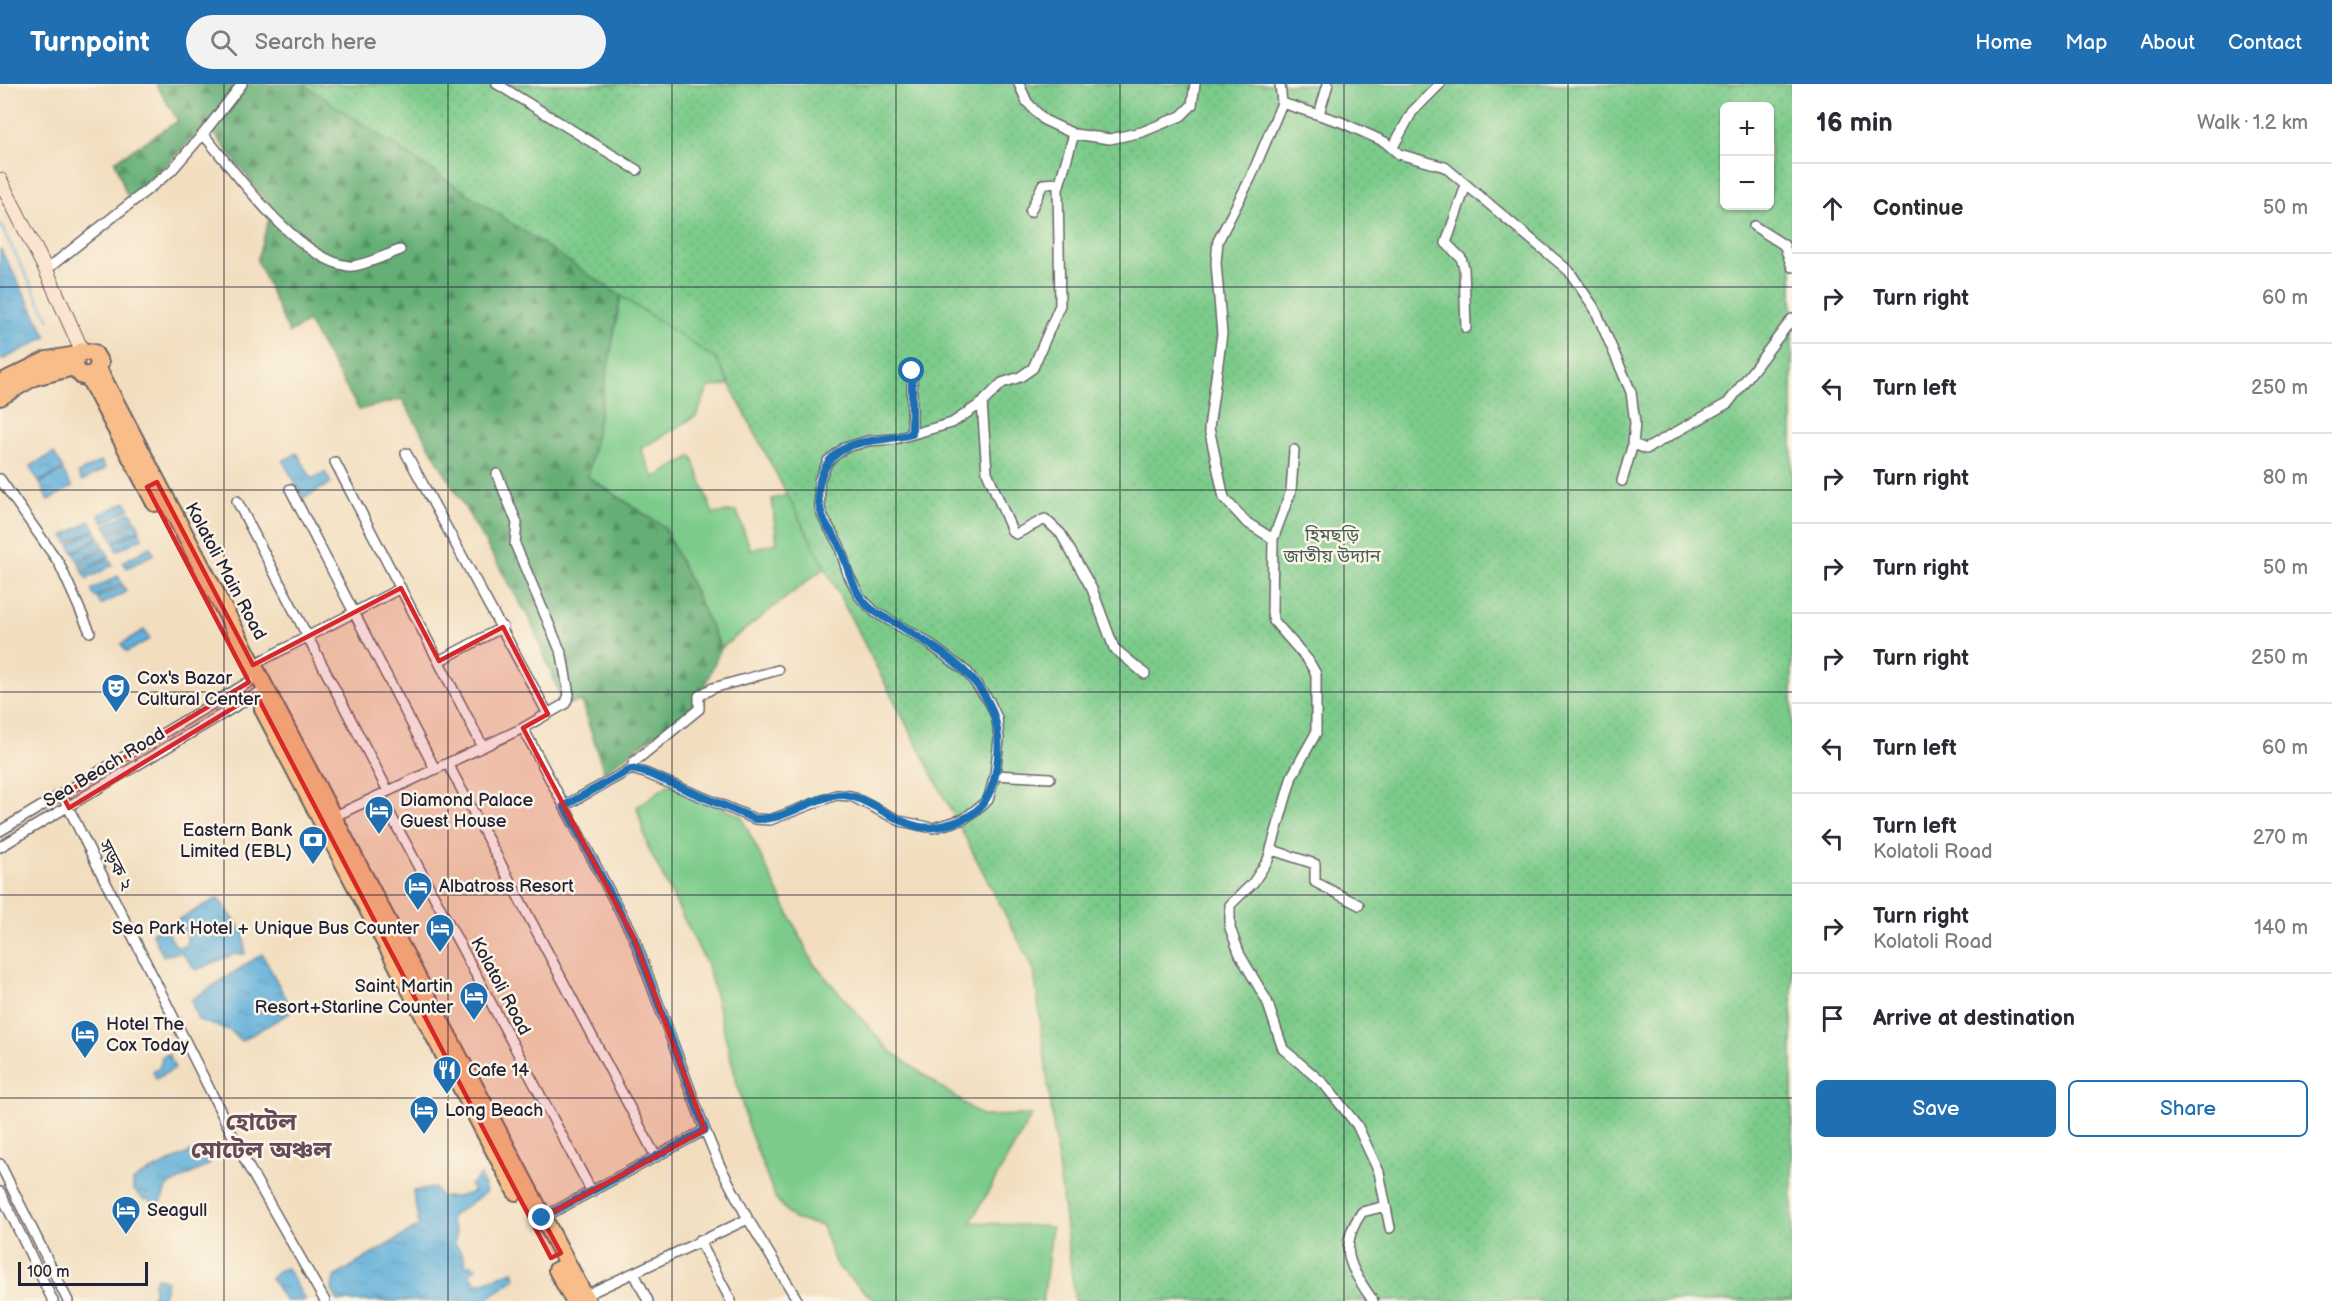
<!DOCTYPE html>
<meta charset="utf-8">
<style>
:root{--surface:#fff;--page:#f2f2f3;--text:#2b2b33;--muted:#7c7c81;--line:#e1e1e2;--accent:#1f6fb2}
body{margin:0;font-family:"Balsamiq Sans","Noto Sans Bengali",sans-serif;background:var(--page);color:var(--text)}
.controls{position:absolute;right:18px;top:18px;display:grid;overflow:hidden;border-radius:9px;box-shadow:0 2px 4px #0004}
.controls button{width:54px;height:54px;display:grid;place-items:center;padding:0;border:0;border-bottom:2px solid var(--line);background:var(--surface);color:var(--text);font:30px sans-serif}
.scale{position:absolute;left:18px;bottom:15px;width:130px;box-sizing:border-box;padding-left:6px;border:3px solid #22223b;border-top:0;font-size:16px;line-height:21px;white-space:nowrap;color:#22223b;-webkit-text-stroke:4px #fcf5e5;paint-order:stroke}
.stop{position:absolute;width:18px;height:18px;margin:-14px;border:4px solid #1f6fb2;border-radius:50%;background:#fff}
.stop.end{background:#1f6fb2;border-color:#fff;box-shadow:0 2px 6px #0008}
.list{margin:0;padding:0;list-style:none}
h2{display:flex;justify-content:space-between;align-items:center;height:78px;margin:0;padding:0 24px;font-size:26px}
h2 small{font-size:20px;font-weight:400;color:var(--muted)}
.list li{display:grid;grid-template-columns:39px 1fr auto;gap:18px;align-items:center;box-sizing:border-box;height:90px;padding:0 24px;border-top:2px solid var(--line)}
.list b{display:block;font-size:22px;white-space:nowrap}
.list p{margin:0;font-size:20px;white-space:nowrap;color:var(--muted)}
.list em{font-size:20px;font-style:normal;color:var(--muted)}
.actions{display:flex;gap:12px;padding:18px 24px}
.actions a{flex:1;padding:14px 0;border:2px solid var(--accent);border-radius:9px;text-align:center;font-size:21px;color:var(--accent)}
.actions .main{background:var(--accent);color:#fff}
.icon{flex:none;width:33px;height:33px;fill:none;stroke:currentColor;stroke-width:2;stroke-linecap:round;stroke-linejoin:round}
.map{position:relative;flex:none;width:1792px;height:1217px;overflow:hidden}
header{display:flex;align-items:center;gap:36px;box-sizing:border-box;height:84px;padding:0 30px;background:var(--accent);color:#fff}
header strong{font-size:28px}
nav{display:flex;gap:33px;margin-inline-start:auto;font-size:21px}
.search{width:420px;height:54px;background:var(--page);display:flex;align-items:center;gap:15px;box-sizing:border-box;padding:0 21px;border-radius:33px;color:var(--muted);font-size:22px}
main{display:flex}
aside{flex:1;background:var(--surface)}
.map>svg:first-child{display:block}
.grass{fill:#7ccb8a;stroke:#4f7662;stroke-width:1.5;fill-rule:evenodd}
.forest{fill:url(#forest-firs);stroke:#446858;stroke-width:1.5}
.park{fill:url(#park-dots);stroke:#4f7662;stroke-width:1.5;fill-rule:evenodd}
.water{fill:url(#water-ripples);stroke:#40688a;stroke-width:1.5}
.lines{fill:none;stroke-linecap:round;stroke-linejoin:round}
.stream{stroke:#5fafda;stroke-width:2}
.street-casing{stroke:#6b6469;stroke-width:12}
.secondary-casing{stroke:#6b6469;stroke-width:16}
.highway-casing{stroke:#6b6469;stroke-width:20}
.street{stroke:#fff;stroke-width:9}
.secondary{stroke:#fce5d0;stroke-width:14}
.highway{stroke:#f8bd89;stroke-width:16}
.route{stroke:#1f6fb2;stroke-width:8}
.marked{fill:#d62828;fill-opacity:0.2;stroke:#d62828;stroke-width:4.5;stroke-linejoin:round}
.grid{fill:none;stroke:#22223b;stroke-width:1.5;stroke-opacity:0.55}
.labels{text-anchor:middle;stroke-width:5;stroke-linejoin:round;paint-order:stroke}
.park-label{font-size:18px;fill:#425d57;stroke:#fcf5e5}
.street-label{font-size:18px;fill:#22223b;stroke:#fcf5e5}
.poi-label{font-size:18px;fill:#22223b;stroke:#fcf5e5;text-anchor:start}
.district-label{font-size:24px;font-weight:bold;fill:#634b5a;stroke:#fcf5e5}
</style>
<header>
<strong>Turnpoint</strong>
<div class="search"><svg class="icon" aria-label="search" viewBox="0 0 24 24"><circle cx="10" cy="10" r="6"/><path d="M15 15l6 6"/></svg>Search here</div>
<nav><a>Home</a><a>Map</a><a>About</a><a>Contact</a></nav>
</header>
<main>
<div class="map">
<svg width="1792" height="1217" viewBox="0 0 1792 1217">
<defs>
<pattern id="forest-firs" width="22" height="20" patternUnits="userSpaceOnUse" patternTransform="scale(1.5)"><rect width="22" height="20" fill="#65af76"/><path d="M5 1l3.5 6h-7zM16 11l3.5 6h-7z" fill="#538e62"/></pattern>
<pattern id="park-dots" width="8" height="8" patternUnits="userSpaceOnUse" patternTransform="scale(1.5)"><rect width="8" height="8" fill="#7ccb8a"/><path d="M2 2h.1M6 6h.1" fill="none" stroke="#6bae78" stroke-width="1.8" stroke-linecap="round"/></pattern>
<pattern id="water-ripples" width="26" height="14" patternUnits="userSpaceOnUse" patternTransform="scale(1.5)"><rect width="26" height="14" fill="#5fafda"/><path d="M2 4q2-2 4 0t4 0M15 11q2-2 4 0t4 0" fill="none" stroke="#4e8eb2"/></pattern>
</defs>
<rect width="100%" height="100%" fill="#fcf5e5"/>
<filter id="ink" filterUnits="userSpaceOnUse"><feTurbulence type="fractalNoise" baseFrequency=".0167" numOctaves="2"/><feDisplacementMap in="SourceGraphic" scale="12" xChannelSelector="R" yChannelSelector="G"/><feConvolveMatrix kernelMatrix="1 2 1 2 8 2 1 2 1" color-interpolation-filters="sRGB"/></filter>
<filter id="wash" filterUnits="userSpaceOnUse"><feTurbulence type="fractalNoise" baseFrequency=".008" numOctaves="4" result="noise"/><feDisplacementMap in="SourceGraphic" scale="24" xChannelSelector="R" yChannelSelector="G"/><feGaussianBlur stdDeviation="1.35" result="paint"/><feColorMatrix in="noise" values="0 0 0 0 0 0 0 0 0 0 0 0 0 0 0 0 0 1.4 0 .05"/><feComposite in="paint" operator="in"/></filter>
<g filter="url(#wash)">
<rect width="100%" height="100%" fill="#f2debf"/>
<path class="grass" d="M506 0H745L761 31 784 65 812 39 816 21 843 61 820 164 855 296 862 353 825 372 813 412 841 471 721 564 664 443 588 393 634 139 685 124 696 99 682 40 618 31 566 8 551 26ZM775 295 787 380 801 383V407L772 415 777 459 750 465 737 427 713 430 692 372 654 394 641 365 696 332 709 303Z
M669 700 741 732 813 879 889 966 982 1032 1032 1031 971 1138 1052 1143 1043 1217H875L836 1181 822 1142 794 1135 776 1115 748 1043 708 883 648 763 637 723Z"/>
<path class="forest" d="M156 0H506L642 95 588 393 664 443 721 564 697 620 604 688 581 617 564 621 530 536 402 315 359 326 308 238 289 249 257 176 272 125 207 40 129 118 115 77 178 37Z"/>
<path class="park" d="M303 0H1792V1217H1075L1034 886 717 276ZM1724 22H1770V122H1724Z"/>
<path class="water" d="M0 164 47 253 2 276 0 271Z
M54 369 63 385 39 398 30 382Z
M297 369 312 395 325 388 331 399 304 414 283 377Z
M101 377 105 385 82 397 78 389Z
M63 387 72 403 48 416 40 399Z
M126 418 130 425 103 439 99 431Z
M131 428 135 435 109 448 105 441Z
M90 437 95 445 68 459 64 452Z
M136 437 140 445 113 457 110 450Z
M95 446 99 453 73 468 69 461Z
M139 447 142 454 117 467 114 459Z
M100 455 104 463 78 477 74 469Z
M150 463 154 470 127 484 123 478Z
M105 465 109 472 82 486 79 479Z
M109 474 113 481 87 495 83 488Z
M118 492 122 499 95 513 91 506Z
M123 501 126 508 101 521 97 514Z
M144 546 150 555 127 568 121 560Z
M218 814 244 849 245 870H234L196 886 181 868 163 872 152 849 167 840 171 855 178 864 187 861V850L174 838Z
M262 870 293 927 241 957 231 947 198 936 191 916Z
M168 970 175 984 156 995 153 987 160 983 162 972Z
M201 1063 208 1071 210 1080 166 1103 162 1116 156 1123 148 1115 144 1116 133 1105V1097L140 1092Z
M481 1091 486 1108 452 1132 450 1137 456 1148 455 1160 464 1172 466 1183 471 1180 476 1184 469 1190 478 1200 513 1187 516 1195 483 1217H338L332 1206 334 1193 419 1142 413 1107 434 1104 441 1113H456L474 1108 470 1101Z
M287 1184 305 1216 304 1217H285L271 1194 278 1187Z
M157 1193 167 1197 162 1217H147L154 1210V1199Z"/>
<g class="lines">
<path class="stream" d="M0 140 49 236"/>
</g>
</g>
<g filter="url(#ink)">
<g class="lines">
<g class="street-casing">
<path id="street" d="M497 0 637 86
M1019 0 1027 18 1044 36 1074 50 1110 55 1142 48 1181 32 1192 21 1195 0
M1280 0 1282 19 1341 38 1385 58 1399 70 1445 83 1569 187 1595 225 1631 308 1635 339 1633 360 1622 397
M1282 19 1251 93 1218 157 1216 179 1222 250 1209 344 1224 414 1246 438 1273 455 1272 529 1274 537 1308 576 1316 590V649L1292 692 1268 776 1253 799 1230 821V844L1240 871 1267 917 1283 965 1324 1000 1357 1041 1379 1088 1390 1144
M1319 30 1328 0
M203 50 242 0
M1393 63 1412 28 1440 0
M1466 101 1446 159 1461 174 1464 184 1466 244
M1030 128 1043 100 1059 99
M1754 142 1784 161 1792 183
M46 186 171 87 203 50C236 89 296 174 348 182 358 184 389 170 400 166
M982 319 987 388 1012 447 1016 450 1045 435 1061 450 1092 505 1114 564 1145 590
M912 350V287
M1633 360 1646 365 1728 319 1792 235
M406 369 548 630
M335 378 483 663
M0 395 59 479 90 548
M290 405 435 685
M237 417 388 707
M1273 455 1291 407 1294 366
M439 577 503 543
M253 581 401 504
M523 644 634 854 705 1046 719 1080 748 1135 798 1217
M448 680 656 1073
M631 685 634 678 699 625V612L713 604 778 586
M995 691 1050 694
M62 711 248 1082 325 1217
M380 711 592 1108
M564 722 631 685 645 689 755 735 770 736 836 711 851 712 900 737 933 744 964 735 988 716 995 691 999 655 997 634 989 617 967 588 924 556 875 528 860 513 848 490 839 461 824 435 820 425 819 397 828 377 844 364 868 357 895 355 952 339 982 319 1002 299 1020 293 1033 284 1060 221 1058 105 1074 50
M333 733 523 644 565 620 569 611 562 571 515 460 517 439 497 390
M0 747 249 598
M0 763 256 610
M1272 766 1315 780V798L1359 821
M0 1080 68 1217
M0 1108 53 1217
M542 1134 705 1046
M699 1156 731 1217
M634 1189 648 1217
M584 1212 748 1135
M1373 1217C1351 1184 1336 1165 1362 1128L1386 1122"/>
</g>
<g class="secondary-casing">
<path id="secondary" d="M0 96 46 186 82 267"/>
</g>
<g class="highway-casing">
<path id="highway" d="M98 285 587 1217
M88 292 155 419
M0 299 47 276 77 271 82 267 94 269 100 279 94 290 82 292 74 283 77 271
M0 313 34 293 74 283
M263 625 516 1108
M557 1186 574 1217"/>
</g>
<use href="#street" class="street"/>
<use href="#secondary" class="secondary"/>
<use href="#highway" class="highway"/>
</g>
</g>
<g class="lines" filter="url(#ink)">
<path class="route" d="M542 1134 705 1046 634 854 564 722 631 685 645 688 755 735C785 737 808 715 837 711 868 708 901 749 935 743 968 738 985 727 994 696 1015 613 961 579 899 541 888 535 877 531 868 522 850 505 849 482 839 461 835 452 827 444 823 434 811 402 823 368 859 359 876 355 894 355 912 350V287"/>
</g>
<path class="marked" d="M157 398 253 581 401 504 439 577 503 543 548 630 523 644 634 854 705 1046 542 1134 561 1169 551 1174 256 610 69 724 62 711 249 598 147 403Z"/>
<path class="grid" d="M224 0V1217M448 0V1217M672 0V1217M896 0V1217M1120 0V1217M1344 0V1217M1568 0V1217M0 203H1792M0 406H1792M0 608H1792M0 811H1792M0 1014H1792"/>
<defs>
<g id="theatre-pin" transform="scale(1.5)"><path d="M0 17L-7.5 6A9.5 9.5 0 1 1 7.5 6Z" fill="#1f6fb2" stroke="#fcf5e5"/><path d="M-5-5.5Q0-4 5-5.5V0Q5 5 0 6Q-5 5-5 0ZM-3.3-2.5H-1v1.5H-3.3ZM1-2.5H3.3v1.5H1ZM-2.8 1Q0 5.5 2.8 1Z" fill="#fff"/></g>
<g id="hotel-pin" transform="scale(1.5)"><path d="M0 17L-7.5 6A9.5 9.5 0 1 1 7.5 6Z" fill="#1f6fb2" stroke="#fcf5e5"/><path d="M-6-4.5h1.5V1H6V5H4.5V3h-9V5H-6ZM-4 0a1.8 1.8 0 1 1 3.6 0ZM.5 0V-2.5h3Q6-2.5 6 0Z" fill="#fff"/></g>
<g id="bank-pin" transform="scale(1.5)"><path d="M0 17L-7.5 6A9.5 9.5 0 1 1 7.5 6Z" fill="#1f6fb2" stroke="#fcf5e5"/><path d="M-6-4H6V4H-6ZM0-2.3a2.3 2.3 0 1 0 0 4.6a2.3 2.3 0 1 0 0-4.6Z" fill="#fff"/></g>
<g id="restaurant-pin" transform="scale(1.5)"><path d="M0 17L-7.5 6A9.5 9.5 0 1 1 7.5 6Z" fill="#1f6fb2" stroke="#fcf5e5"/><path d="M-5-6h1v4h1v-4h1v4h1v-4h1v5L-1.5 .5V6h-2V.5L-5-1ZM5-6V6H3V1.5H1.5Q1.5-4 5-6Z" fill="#fff"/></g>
</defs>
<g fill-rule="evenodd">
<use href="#theatre-pin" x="116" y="604"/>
<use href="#hotel-pin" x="379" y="726"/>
<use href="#bank-pin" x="313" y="756"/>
<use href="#hotel-pin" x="418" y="802"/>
<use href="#hotel-pin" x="440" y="844"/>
<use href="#hotel-pin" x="474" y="912"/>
<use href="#hotel-pin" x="85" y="950"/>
<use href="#restaurant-pin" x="447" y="986"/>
<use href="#hotel-pin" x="424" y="1026"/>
<use href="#hotel-pin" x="126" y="1126"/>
</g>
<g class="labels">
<g class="park-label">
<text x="1332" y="457">হিমছড়ি<tspan x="1332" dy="21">জাতীয় উদ্যান</tspan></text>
</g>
<g class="street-label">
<text transform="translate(226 487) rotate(62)" y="6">Kolatoli Main Road</text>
<text transform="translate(104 683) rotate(-31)" y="6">Sea Beach Road</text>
<text transform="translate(116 781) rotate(63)" y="6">সড়ক ২</text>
<text transform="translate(501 902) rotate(62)" y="6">Kolatoli Road</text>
</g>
<g class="poi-label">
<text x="137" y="600">Cox's Bazar<tspan x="137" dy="21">Cultural Center</tspan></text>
<text x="400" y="722">Diamond Palace<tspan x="400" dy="21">Guest House</tspan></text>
<text x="292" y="752" text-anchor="end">Eastern Bank<tspan x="292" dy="21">Limited (EBL)</tspan></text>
<text x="439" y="808">Albatross Resort</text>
<text x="419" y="850" text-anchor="end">Sea Park Hotel + Unique Bus Counter</text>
<text x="453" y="908" text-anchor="end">Saint Martin<tspan x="453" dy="21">Resort+Starline Counter</tspan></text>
<text x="106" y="946">Hotel The<tspan x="106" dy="21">Cox Today</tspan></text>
<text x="468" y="992">Cafe 14</text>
<text x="445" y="1032">Long Beach</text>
<text x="147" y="1132">Seagull</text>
</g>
<g class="district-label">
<text x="261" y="1046">হোটেল<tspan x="261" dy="28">মোটেল অঞ্চল</tspan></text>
</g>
</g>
</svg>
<div class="controls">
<button>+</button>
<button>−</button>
</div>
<div class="scale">100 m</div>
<div class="stop" style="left:912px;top:287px"></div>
<div class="stop end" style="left:542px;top:1134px"></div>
</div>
<aside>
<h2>16 min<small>Walk · 1.2 km</small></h2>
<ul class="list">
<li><svg class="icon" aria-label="ahead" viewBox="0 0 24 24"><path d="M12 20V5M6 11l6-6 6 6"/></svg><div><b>Continue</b></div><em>50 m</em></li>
<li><svg class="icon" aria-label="right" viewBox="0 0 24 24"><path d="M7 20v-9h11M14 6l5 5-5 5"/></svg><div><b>Turn right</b></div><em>60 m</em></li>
<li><svg class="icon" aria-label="left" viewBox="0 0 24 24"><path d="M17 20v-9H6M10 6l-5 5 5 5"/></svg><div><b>Turn left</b></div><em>250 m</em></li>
<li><svg class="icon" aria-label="right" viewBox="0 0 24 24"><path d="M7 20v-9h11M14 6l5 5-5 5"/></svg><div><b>Turn right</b></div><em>80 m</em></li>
<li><svg class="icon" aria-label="right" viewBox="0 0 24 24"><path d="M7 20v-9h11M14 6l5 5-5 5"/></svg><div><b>Turn right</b></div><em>50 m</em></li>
<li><svg class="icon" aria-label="right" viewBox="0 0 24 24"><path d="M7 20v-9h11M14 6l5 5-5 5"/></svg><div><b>Turn right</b></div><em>250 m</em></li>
<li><svg class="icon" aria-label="left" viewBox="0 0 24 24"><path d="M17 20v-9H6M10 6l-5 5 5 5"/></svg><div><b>Turn left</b></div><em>60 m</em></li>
<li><svg class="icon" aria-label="left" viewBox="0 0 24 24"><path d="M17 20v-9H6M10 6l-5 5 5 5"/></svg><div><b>Turn left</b><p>Kolatoli Road</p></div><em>270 m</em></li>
<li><svg class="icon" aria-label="right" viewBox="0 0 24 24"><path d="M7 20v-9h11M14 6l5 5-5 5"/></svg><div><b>Turn right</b><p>Kolatoli Road</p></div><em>140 m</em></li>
<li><svg class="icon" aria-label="arrive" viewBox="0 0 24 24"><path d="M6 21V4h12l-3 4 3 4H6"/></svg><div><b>Arrive at destination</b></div></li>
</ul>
<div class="actions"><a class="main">Save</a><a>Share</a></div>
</aside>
</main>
